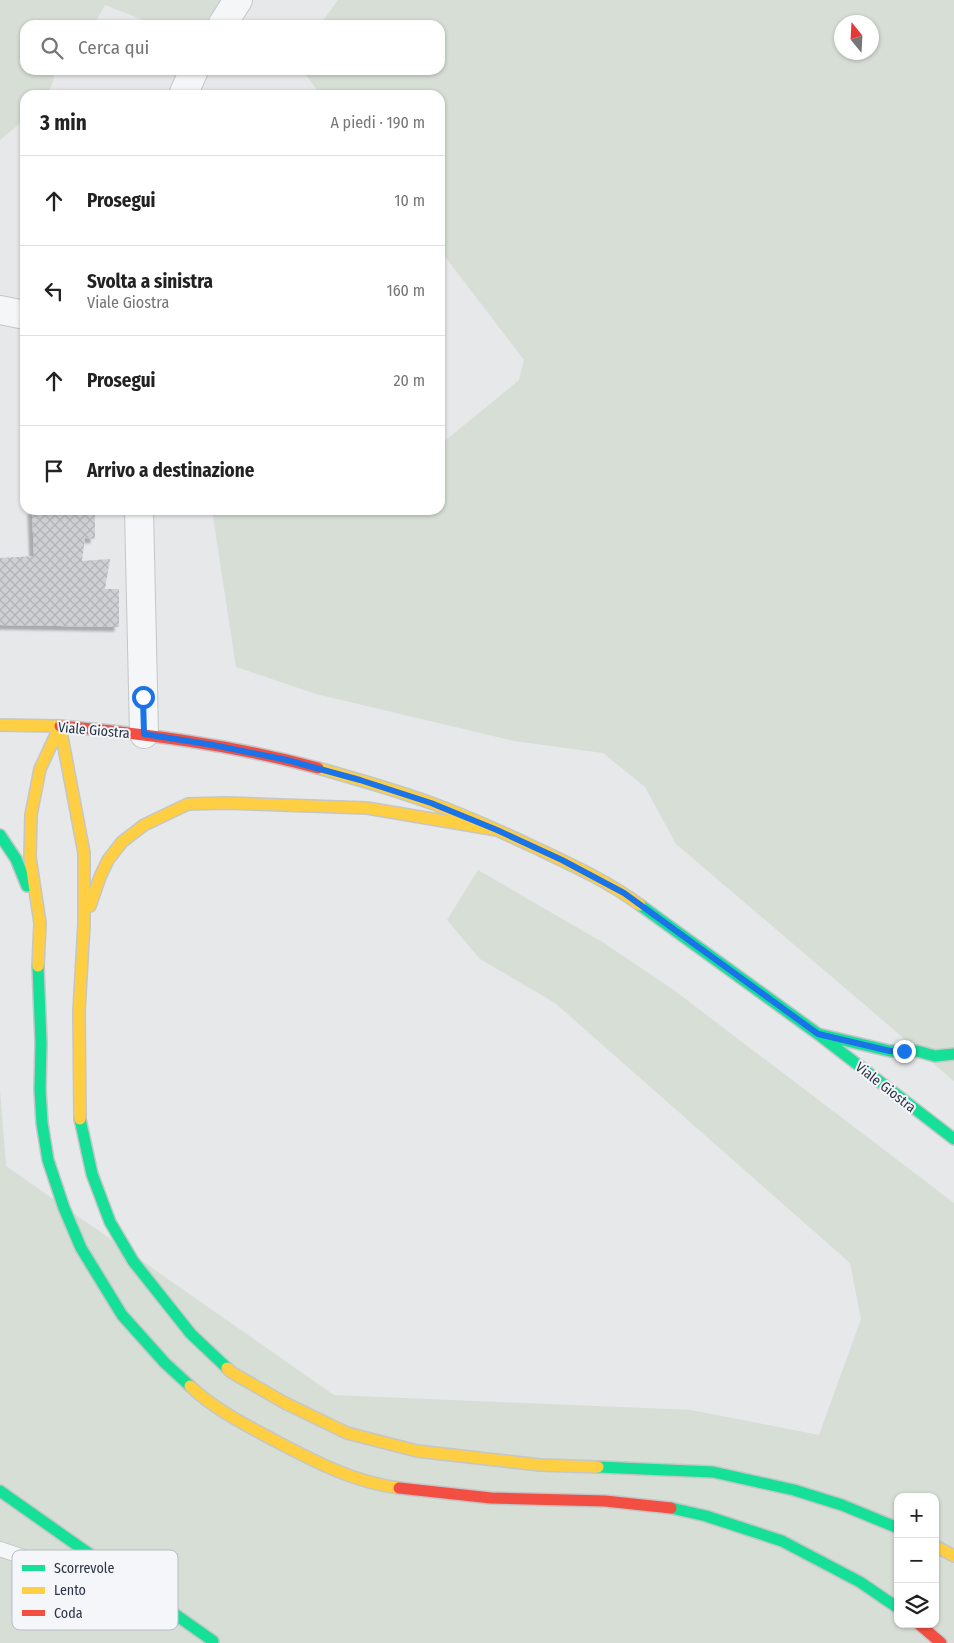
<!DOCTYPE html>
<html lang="it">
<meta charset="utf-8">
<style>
:root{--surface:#fff;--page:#f2f2f2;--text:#222;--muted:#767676;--line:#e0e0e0}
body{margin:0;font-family:"Fira Sans Condensed",sans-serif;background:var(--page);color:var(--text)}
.controls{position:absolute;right:15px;bottom:15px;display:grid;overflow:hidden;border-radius:10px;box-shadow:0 1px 4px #0004}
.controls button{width:45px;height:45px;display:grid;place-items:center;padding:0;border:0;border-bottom:1px solid var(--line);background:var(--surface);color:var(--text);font:25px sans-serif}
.compass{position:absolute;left:834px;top:15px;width:45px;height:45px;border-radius:50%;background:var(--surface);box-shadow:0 1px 4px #0004;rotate:342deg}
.stop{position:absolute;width:15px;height:15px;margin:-11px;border:4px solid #1a73e8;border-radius:50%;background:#fff}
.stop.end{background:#1a73e8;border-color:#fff;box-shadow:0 1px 5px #0008}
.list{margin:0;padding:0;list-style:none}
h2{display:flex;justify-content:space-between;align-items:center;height:65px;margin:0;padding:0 20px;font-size:21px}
h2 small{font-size:16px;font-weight:400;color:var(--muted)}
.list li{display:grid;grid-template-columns:32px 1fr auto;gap:15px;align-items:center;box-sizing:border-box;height:90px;padding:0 20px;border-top:1px solid var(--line)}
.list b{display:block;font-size:19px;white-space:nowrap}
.list p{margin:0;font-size:16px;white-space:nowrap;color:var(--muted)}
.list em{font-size:16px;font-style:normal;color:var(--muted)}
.icon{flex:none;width:28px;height:28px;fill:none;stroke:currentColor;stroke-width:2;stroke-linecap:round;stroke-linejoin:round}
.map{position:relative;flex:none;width:954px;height:1643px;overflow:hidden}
.search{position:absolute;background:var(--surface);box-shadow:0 1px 4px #0004;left:20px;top:20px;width:425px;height:55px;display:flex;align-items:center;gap:12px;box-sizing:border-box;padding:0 18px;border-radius:15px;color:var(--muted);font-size:19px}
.panel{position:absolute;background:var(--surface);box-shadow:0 1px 4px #0004;left:20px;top:90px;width:425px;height:425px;border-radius:15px}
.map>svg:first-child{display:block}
.grass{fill:#d6ded6;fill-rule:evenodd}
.building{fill:url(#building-cross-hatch);filter:url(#shadow)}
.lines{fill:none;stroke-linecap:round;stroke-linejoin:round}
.lane-casing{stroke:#c4c6c8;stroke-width:16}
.street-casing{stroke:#c4c6c8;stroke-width:30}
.fast-casing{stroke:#c4c6c8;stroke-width:14}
.slow-casing{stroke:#c4c6c8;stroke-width:14}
.jam-casing{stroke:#c4c6c8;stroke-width:14}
.lane{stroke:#f5f6f7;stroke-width:14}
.street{stroke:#f5f6f7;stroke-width:28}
.fast{stroke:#16e098;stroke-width:11}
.slow{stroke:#ffcf43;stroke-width:11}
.jam{stroke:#f24e42;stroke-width:11}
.route{stroke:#1a73e8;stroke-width:6}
.labels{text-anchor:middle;stroke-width:4;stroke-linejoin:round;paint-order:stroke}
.street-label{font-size:14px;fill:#2b3445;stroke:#f4f6f9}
.key{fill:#f4f6f9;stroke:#b8bcc3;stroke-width:1}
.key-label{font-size:14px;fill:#2b3445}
</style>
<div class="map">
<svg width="954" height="1643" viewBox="0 0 954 1643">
<defs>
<pattern id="building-cross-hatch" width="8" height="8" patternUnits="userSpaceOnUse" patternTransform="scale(1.25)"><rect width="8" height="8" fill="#ced0d3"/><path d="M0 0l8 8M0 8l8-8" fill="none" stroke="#b1b3b6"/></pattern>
<filter id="shadow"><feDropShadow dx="-4.5" dy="4.5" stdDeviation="1" flood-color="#0004"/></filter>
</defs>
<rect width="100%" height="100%" fill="#e6e8ea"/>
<path class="grass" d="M0 0H221L204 25H156L105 5 94 25H25V70H55L53 82 47 95H25V119L0 140Z
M338 0H954V1081L676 844 645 787 603 753 514 741 316 694 236 667 212 510H440V445L519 380 524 360 440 250V95H321L302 70H440V25H320ZM842 22H872V52H842Z
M478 870 604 943 675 991 954 1203V1643H0V1089L6 1166 334 1395 691 1410 819 1435 861 1319 850 1263 555 1003 480 959 447 920ZM898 1497H935V1624H898Z"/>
<path class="building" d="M32 510H95V539L85 538 82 561 110 559 105 589H119V627L0 625V558L34 556Z"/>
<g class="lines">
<g class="lane-casing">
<path id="lane" d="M0 1549 129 1593"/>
</g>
<g class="street-casing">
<path id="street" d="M222 25 238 0
M183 95 194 70
M0 310 25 315
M139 510 144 734"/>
</g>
<g class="fast-casing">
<path id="fast" d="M0 835 16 859 27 886
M640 905 818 1034 954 1139
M38 966 41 1043 40 1090 42 1123 48 1160 64 1208 81 1248 122 1315 165 1363 190 1386
M818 1034 890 1051H917L935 1056 954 1054
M80 1119 92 1174 110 1222 133 1261 191 1334 227 1368
M598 1467 713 1472 794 1490 842 1505 898 1528
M0 1491 213 1641
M671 1508 706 1516 782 1541 860 1582 898 1608"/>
</g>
<g class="slow-casing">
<path id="slow" d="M0 725 60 726
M60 726 84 853V924L79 1011 80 1119
M318 768C356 779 394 789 431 803 467 816 502 832 536 848 572 865 609 882 640 905
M90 906 100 877 108 860 122 842 144 825 188 804 226 803 367 808 497 830
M38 966 40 923 30 857 31 815 40 769 60 726
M227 1368 231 1372 285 1403 347 1433 417 1451 540 1465 598 1467
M190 1386C213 1408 242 1423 270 1438 312 1460 352 1482 399 1488
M935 1546 954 1556"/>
</g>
<g class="jam-casing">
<path id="jam" d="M60 726C148 734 233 745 318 768
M399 1488 491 1498 605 1501 671 1508
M919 1624 941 1643"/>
</g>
<use href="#lane" class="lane"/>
<use href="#street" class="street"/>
<use href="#fast" class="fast"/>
<use href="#slow" class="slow"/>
<use href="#jam" class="jam"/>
</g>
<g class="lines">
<path class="route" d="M143 697 144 734 213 745 287 760 360 780 431 803 497 830 562 860 624 893 818 1034 890 1051H904"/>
</g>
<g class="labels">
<g class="street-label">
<text transform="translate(94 730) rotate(5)" y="5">Viale Giostra</text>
<text transform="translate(886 1087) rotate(38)" y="5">Viale Giostra</text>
</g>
</g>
<rect x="12" y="1550" width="166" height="80" rx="8" class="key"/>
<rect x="22" y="1565" width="23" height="6" fill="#16e098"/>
<rect x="22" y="1587" width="23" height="7" fill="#ffcf43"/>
<rect x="22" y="1610" width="23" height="6" fill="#f24e42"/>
<g class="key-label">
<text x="54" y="1573">Scorrevole</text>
<text x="54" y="1595">Lento</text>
<text x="54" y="1618">Coda</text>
</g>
</svg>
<div class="controls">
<button>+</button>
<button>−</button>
<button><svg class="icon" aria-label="layers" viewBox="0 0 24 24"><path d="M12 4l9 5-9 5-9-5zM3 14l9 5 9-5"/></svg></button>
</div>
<svg class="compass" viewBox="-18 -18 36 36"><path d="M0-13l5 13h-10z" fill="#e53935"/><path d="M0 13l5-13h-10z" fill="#767676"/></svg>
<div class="stop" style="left:143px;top:697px"></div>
<div class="stop end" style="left:904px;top:1051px"></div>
<div class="search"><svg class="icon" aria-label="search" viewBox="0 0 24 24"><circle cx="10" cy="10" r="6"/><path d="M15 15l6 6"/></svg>Cerca qui</div>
<section class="panel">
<h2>3 min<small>A piedi · 190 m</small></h2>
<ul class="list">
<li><svg class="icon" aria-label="ahead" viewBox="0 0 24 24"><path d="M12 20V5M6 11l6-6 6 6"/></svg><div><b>Prosegui</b></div><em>10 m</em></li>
<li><svg class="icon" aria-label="left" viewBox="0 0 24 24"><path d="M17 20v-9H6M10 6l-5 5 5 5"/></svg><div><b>Svolta a sinistra</b><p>Viale Giostra</p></div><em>160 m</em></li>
<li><svg class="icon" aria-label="ahead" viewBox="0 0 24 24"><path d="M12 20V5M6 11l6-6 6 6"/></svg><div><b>Prosegui</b></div><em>20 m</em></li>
<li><svg class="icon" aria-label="arrive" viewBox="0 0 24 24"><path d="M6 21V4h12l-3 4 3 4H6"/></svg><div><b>Arrivo a destinazione</b></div></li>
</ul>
</section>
</div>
